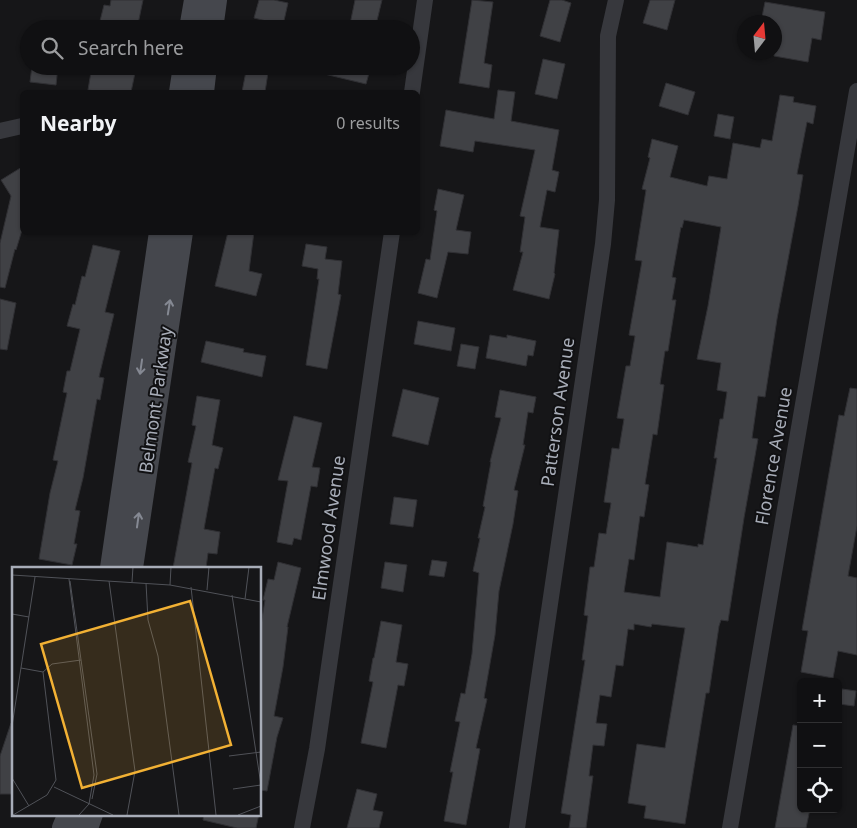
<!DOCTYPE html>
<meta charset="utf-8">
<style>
:root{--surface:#101012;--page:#19191b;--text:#f1f3f6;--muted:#9c9d9f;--line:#303032}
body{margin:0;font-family:"Noto Sans",sans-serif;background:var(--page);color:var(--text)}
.controls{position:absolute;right:15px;bottom:15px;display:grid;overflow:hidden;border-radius:8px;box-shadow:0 1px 4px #0004}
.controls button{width:45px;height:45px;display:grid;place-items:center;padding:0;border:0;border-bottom:1px solid var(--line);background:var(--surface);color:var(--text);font:25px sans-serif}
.compass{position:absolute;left:737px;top:15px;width:45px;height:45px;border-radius:50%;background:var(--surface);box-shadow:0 1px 4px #0004;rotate:16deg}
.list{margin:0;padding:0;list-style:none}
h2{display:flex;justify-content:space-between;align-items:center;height:65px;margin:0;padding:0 20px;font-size:21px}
h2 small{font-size:16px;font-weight:400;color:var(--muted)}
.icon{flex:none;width:28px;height:28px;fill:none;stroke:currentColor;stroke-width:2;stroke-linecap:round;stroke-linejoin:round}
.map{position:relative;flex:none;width:857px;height:828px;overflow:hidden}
.search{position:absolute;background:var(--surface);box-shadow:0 1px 4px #0004;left:20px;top:20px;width:400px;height:55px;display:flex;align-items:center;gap:12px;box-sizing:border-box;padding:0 18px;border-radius:28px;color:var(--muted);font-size:19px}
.panel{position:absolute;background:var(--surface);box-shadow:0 1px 4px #0004;left:20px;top:90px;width:400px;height:145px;border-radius:8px}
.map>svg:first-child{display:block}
.building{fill:#404145;stroke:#303034;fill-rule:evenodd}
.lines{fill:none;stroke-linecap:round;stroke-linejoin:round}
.street{stroke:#37383d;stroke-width:16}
.secondary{stroke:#45474d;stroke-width:24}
.oneway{stroke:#858993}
.labels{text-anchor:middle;stroke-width:4;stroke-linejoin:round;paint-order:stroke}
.street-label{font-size:18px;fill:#a8adb8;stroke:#111113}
.inset-road{fill:none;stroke:#505258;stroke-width:1}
.view{fill:#f2b134;fill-opacity:0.15;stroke:#f2b134;stroke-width:2.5}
.inset-edge{fill:none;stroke:#a8adb8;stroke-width:2.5}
</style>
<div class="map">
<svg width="857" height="828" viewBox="0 0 857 828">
<rect width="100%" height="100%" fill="#161618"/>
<path class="building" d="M111 0H143L137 29H98L104 5 110 6Z
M259 0H274L288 3 283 25 254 18Z
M355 0H382L375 29H349Z
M472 0 493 2 484 63 492 65 489 88 459 83Z
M550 0H562L571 3 560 42 540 36Z
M650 0H675L667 30 643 23Z
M765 2 825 12 821 40 812 38 808 62 774 56V22H761Z
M543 59 565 64 557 99 535 94Z
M32 66H58L56 85 30 82Z
M92 66 135 73 131 92H103L88 90Z
M247 66H269L265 92H242Z
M317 66H371L366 84 316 72Z
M666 83 695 92 688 115 659 106Z
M498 90 515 92 511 121 559 130 552 170 559 172 555 192 547 190 540 227 559 230 554 273 555 274 549 299 513 290 523 252H520L525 217 520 216 535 150 475 141 473 152 440 146 446 110 494 119Z
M780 95 794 97 793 102 816 106 813 124 807 122 797 174 803 175 798 206 777 319 765 397 758 396 752 438 758 439 744 518 728 621 721 620 719 626 709 693H706L685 824 644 818 646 806 628 803 637 744 665 748 685 628 652 624 651 627 634 624V630L628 629 623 666 616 665 611 697 600 695 596 723 607 724 604 746 593 745 589 776H593L586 828H569L571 815 561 813 585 660H582L588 616 584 615 590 567H594L599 533 606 534 611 503 604 502 612 448 619 449 624 419 617 418 626 366H630L635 336 629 335 642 261 635 260 646 190 642 189 650 158 648 157 652 139 678 146 670 177 707 186 709 176 727 179 733 143 760 148 762 139 772 141ZM684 220 721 227 708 306 697 359 721 363 717 390 727 392 723 419H720L714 458H717L703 545 698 544V547L667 542 660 597 624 592 629 559 634 560 640 516 644 517 649 485 645 484 653 434 657 435 664 385 660 384 665 351H668L676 300H672L676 278 672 277 681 227 682 228Z
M718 114 734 117 730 139 714 136Z
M22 167V230L16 250 15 249 5 288 0 287V243L11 196 1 180Z
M438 189 464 195 456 230 471 232 468 254 448 252 437 298 418 293 426 259 430 260 437 211 434 210Z
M228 232H254L249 271 262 274 256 296 215 286Z
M306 244 327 247 325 259 342 261 338 294 341 295 327 369 306 365 319 279H317L318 269 302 266Z
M93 245 120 251 105 312 114 314 99 377 104 378 100 400 97 399 83 478 75 510 80 511 74 544H77L72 565 39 559 50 493 58 461 53 460 67 393 63 392 67 371H70L80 329 67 326 73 304 75 305 82 276 85 277Z
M0 299 16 303 7 350 0 349Z
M418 321 455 328 451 351 414 344Z
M490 335 507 338V335L536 341 533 356 528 355 526 366 486 358Z
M206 341 244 349 243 352 266 356 262 377 201 362Z
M461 344 479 347 475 369 457 366Z
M850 388 857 389V526L848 576 857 578V655L838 651 833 678 801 672 808 631 802 630 839 415 844 416Z
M403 389 439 398 428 445 392 436Z
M500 390 536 397 533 413 528 412 523 445H525L514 490 518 491 513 524 499 591 495 635 484 698 487 699 476 748 480 749 466 825 444 821 453 772H450L460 722 455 721 461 693 465 694 472 654 479 573 473 571 480 538H478L485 507 483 506 491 462H490L501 418 495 417Z
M197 396 220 400 212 445 223 448 218 469 215 468 204 529 220 532 217 554 208 553 206 568H173L192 463 188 462 196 426 192 425Z
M294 416 322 423 312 467 320 468 317 487 311 486 301 540 294 538 292 545 277 542 288 481 278 480Z
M394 497 417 500 413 527 390 524Z
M432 560 447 562 444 577 429 575Z
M278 562 301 568 287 627H288L283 667 274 716 283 718 277 737 267 791 260 790V632L265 600H263L268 579 274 580Z
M385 562 407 565 403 592 381 588Z
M381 621 402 625 396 662 408 664 404 686 398 685 386 748 361 743 373 682 369 681 373 658H374Z
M842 689 856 691 854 706 839 704Z
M11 723 14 724V794H0V756Z
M793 725 801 726V809H810L806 828H775Z
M357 789 377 794 373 810 383 812 379 828H347Z
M204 814H259L256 828H237L203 820Z"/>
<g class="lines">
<path class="street" d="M412 92 425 0
M0 131 22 126
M302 828 317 749 392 232
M517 828 603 244 607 200 608 36 616 0
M730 828 857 91"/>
<path class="secondary" d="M191 29 196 0
M211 29 215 0
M181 92 185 66
M202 92 205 66
M112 568 161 232
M131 568 181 232
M64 828 70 814
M86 828 91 814"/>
</g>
<defs><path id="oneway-shaft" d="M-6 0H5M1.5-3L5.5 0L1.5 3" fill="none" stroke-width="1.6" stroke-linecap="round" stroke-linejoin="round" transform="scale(1.25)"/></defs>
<g class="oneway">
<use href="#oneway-shaft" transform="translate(169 307) rotate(-81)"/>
<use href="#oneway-shaft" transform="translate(141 367) rotate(98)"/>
<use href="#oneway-shaft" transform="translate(138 520) rotate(-82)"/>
</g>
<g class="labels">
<g class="street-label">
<text transform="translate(156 400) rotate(-82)" y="6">Belmont Parkway</text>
<text transform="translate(558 412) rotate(-82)" y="6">Patterson Avenue</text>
<text transform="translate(774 456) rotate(-80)" y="6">Florence Avenue</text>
<text transform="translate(329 528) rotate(-82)" y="6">Elmwood Avenue</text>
</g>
</g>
<g transform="translate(12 567)">
<rect width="249" height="249" fill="#161618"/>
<path class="inset-road" d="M0 8 158 18 249 35M57 12 82 208 77 237 67 248M58 14 85 207 80 232M97 14 123 204 115 248M120 15 121 0M134 16 136 53 146 89 167 248M158 18 159 0M179 20 204 248M195 23 197 0M220 28 249 218M233 32 237 0M0 47 17 50M9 101 31 105M0 159 23 10M217 189 249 185M0 211 17 239M42 220 101 248M221 222 249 218M1 248 35 228 44 213 31 105 40 97 69 93M226 248 249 239"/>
<path class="view" d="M178 34 219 178 70 221 29 77Z"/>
<rect width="249" height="249" class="inset-edge"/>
</g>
</svg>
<div class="controls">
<button>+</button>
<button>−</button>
<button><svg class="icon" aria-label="locate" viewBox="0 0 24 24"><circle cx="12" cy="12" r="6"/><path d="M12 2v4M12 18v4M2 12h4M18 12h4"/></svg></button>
</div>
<svg class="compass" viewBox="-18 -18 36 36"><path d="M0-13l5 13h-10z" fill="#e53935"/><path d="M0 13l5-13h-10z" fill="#9c9d9f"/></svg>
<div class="search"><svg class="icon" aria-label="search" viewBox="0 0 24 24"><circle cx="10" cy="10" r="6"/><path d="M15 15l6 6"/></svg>Search here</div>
<section class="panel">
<h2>Nearby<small>0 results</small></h2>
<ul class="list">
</ul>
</section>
</div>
